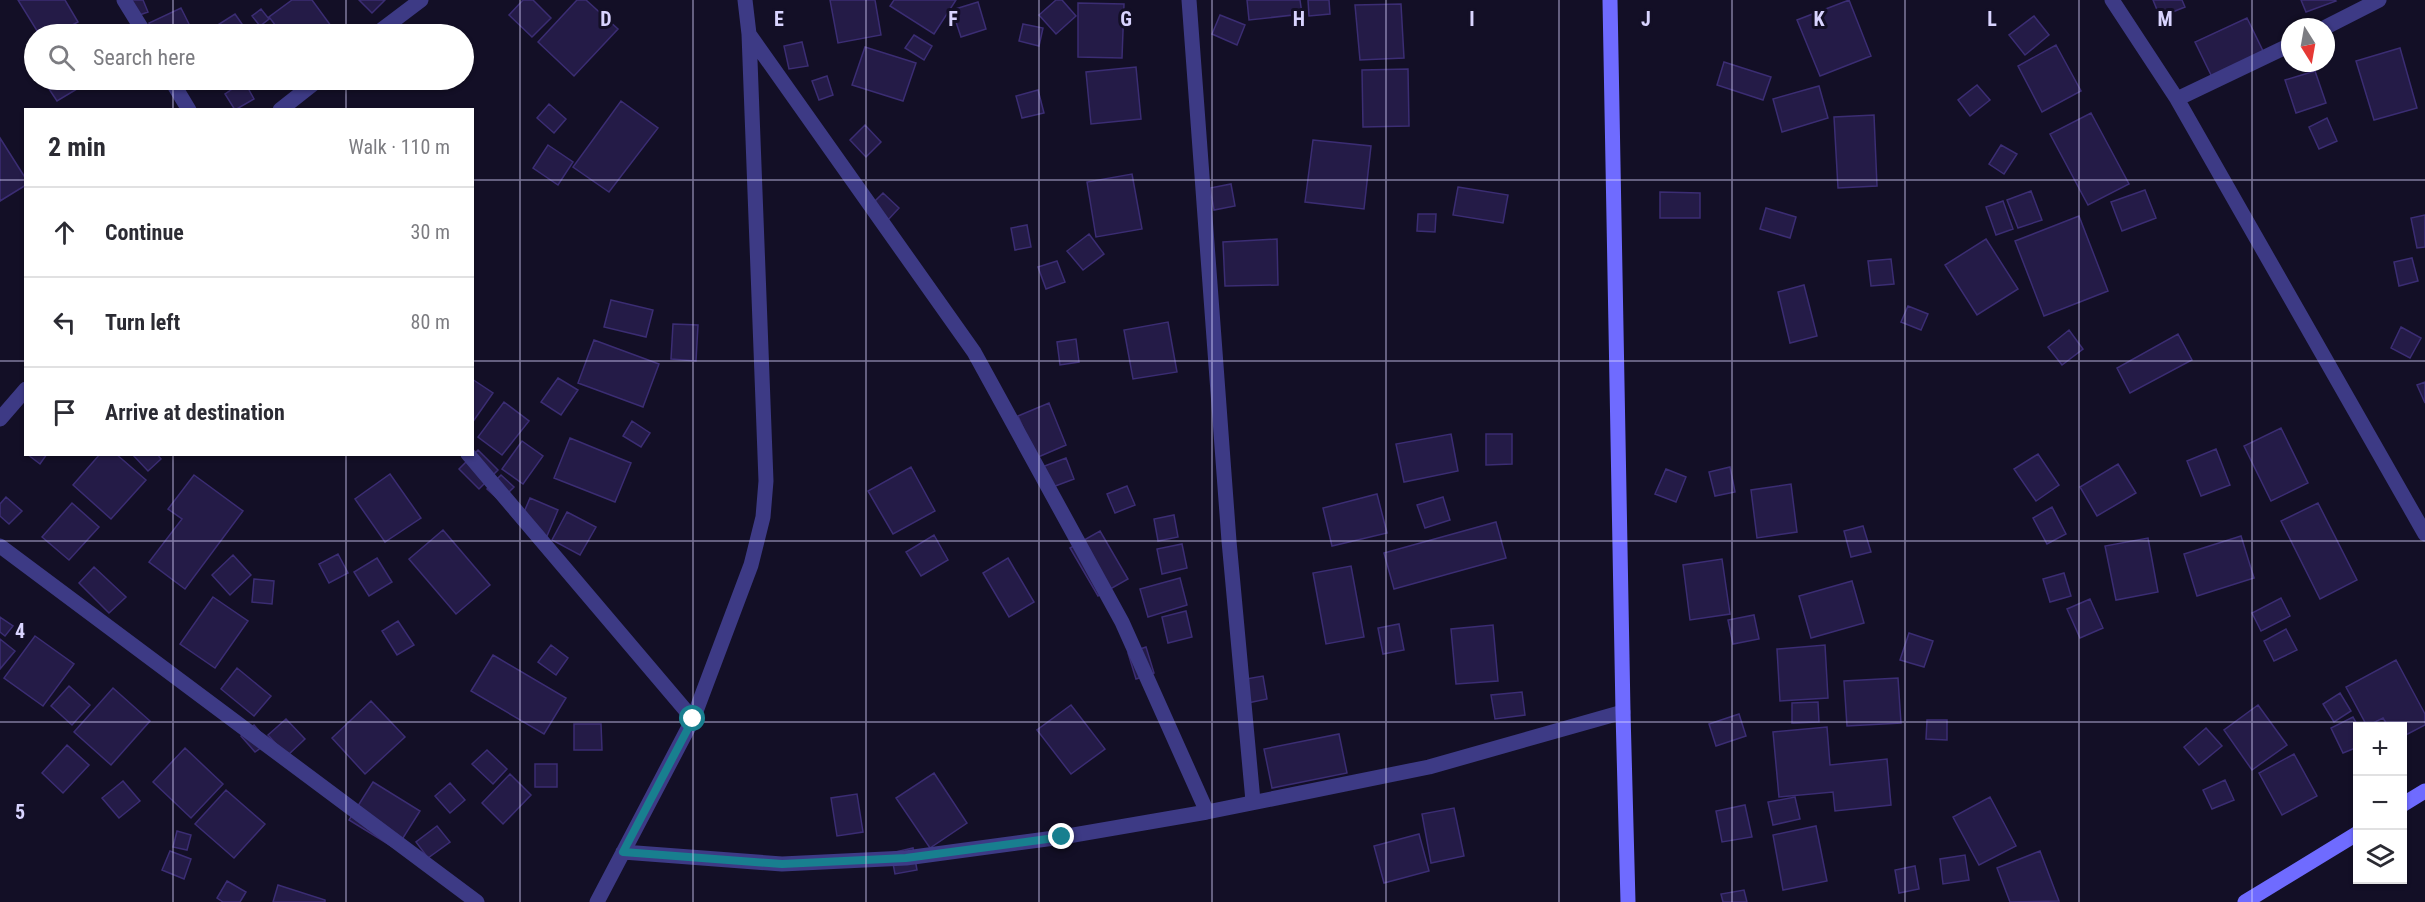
<!DOCTYPE html>
<meta charset="utf-8">
<style>
:root{--surface:#fff;--page:#f7f7f7;--text:#2b2b33;--muted:#7c7c81;--line:#e1e1e2}
body{margin:0;font-family:"Roboto Condensed",sans-serif;background:var(--page);color:var(--text)}
.controls{position:absolute;right:18px;bottom:18px;display:grid;overflow:hidden;border-radius:0px;box-shadow:0 2px 4px #0004}
.controls button{width:54px;height:54px;display:grid;place-items:center;padding:0;border:0;border-bottom:2px solid var(--line);background:var(--surface);color:var(--text);font:30px sans-serif}
.compass{position:absolute;left:2281px;top:18px;width:54px;height:54px;border-radius:50%;background:var(--surface);box-shadow:0 2px 4px #0004;rotate:169deg}
.stop{position:absolute;width:18px;height:18px;margin:-14px;border:4px solid #187f8f;border-radius:50%;background:#fff}
.stop.end{background:#187f8f;border-color:#fff;box-shadow:0 2px 6px #0008}
.list{margin:0;padding:0;list-style:none}
h2{display:flex;justify-content:space-between;align-items:center;height:78px;margin:0;padding:0 24px;font-size:26px}
h2 small{font-size:20px;font-weight:400;color:var(--muted)}
.list li{display:grid;grid-template-columns:39px 1fr auto;gap:18px;align-items:center;box-sizing:border-box;height:90px;padding:0 24px;border-top:2px solid var(--line)}
.list b{display:block;font-size:22px;white-space:nowrap}
.list em{font-size:20px;font-style:normal;color:var(--muted)}
.icon{flex:none;width:33px;height:33px;fill:none;stroke:currentColor;stroke-width:2;stroke-linecap:round;stroke-linejoin:round}
.map{position:relative;flex:none;width:2425px;height:902px;overflow:hidden}
.search{position:absolute;background:var(--surface);box-shadow:0 2px 4px #0004;left:24px;top:24px;width:450px;height:66px;display:flex;align-items:center;gap:15px;box-sizing:border-box;padding:0 21px;border-radius:33px;color:var(--muted);font-size:22px}
.panel{position:absolute;background:var(--surface);box-shadow:0 2px 4px #0004;left:24px;top:108px;width:450px;height:348px;border-radius:0px}
.map>svg:first-child{display:block}
.building{fill:#241b47;stroke:#3b2d73;stroke-width:1.5}
.lines{fill:none;stroke-linecap:round;stroke-linejoin:round}
.street{stroke:#3d3a85;stroke-width:15}
.secondary{stroke:#6f6bff;stroke-width:15}
.route{stroke:#187f8f;stroke-width:8}
.grid{fill:none;stroke:#d9d4ff;stroke-width:1.5;stroke-opacity:0.55}
.grid-label{font-size:20px;text-anchor:middle;font-weight:bold;fill:#d9d4ff;stroke:#130f26;stroke-width:6;stroke-linejoin:round;paint-order:stroke}
</style>
<div class="map">
<svg width="2425" height="902" viewBox="0 0 2425 902">
<rect width="100%" height="100%" fill="#130f26"/>
<path class="building" d="M18 0H65L78 22 56 34H39Z
M124 0H143L148 12 131 18Z
M292 0H312L334 30 328 34H282L269 17Z
M359 0H385L372 13Z
M523 0H533L551 18 532 37 509 15Z
M577 0H586L618 29 574 76 538 42Z
M830 0H875L881 35 838 43Z
M894 0H956L934 34 890 6Z
M1056 0H1062L1076 16 1056 34 1039 15Z
M1247 0H1300L1302 14 1249 20Z
M1308 0H1329L1330 14 1309 16Z
M1849 0 1871 56 1820 76 1797 20Z
M2153 0H2182L2185 7 2160 17Z
M2301 0H2335L2336 1 2306 12Z
M978 2 986 29 961 37 952 10Z
M1078 3 1124 4 1122 58 1078 57Z
M1401 4 1404 58 1360 60 1355 5Z
M181 8 194 34H154L149 23Z
M261 9 269 19 260 26 252 16Z
M235 14 249 34H218L213 28Z
M1220 15 1245 25 1237 45 1212 34Z
M2034 16 2049 35 2025 55 2009 35Z
M2247 18 2264 53 2212 77 2195 42Z
M1023 24 1043 28 1039 46 1019 41Z
M914 35 932 46 924 60 905 48Z
M802 42 808 66 789 69 784 46Z
M2056 45 2081 91 2042 112 2018 66Z
M865 47 916 63 903 101 852 85Z
M2400 48 2417 108 2374 120 2356 61Z
M1724 62 1771 77 1763 100 1717 85Z
M1136 67 1141 119 1091 124 1086 72Z
M1408 69 1409 126 1363 127 1362 70Z
M2315 71 2326 103 2296 113 2285 80Z
M827 76 833 95 819 100 812 81Z
M43 80H92L57 101Z
M244 81 254 99 235 110 225 94Z
M1977 85 1990 100 1970 116 1958 100Z
M1819 86 1828 118 1782 132 1773 99Z
M1038 90 1044 113 1022 118 1016 96Z
M621 101 658 128 609 192 573 167Z
M549 104 566 119 554 133 537 118Z
M2091 113 2129 184 2088 205 2050 134Z
M1874 115 1877 186 1838 188 1834 117Z
M2327 118 2337 141 2319 149 2309 127Z
M865 125 881 142 866 157 850 140Z
M0 138 26 179V185L0 201Z
M1313 140 1371 146 1364 209 1305 202Z
M548 145 573 162 558 185 533 168Z
M2001 145 2017 154 2004 174 1989 164Z
M1132 174 1142 229 1096 237 1087 182Z
M1231 184 1235 206 1214 210 1210 188Z
M1458 187 1508 195 1503 223 1453 215Z
M2145 190 2156 218 2122 231 2111 202Z
M2031 191 2042 220 2018 228 2007 200Z
M1660 192 1700 193V218H1660Z
M883 193 899 208 887 221 871 205Z
M2003 201 2013 229 1996 235 1986 207Z
M1766 208 1796 217 1790 238 1760 229Z
M1418 214H1436L1435 232 1417 231Z
M2425 215V247L2417 248 2411 218Z
M2079 216 2108 291 2044 316 2015 241Z
M1027 225 1031 247 1015 250 1011 228Z
M1089 234 1104 254 1083 270 1067 251Z
M1277 239 1278 285 1225 286 1223 242Z
M1986 239 2018 289 1977 315 1945 265Z
M2412 258 2418 281 2399 286 2394 262Z
M1891 259 1894 284 1871 286 1868 261Z
M1057 261 1065 282 1046 289 1038 267Z
M1804 285 1817 336 1790 343 1778 292Z
M611 300 653 310 646 337 604 327Z
M1908 306 1928 314 1921 330 1901 322Z
M1168 322 1177 372 1133 379 1124 330Z
M673 324 698 325 696 361 671 359Z
M2401 327 2421 338 2410 358 2391 348Z
M2069 330 2083 349 2062 365 2048 347Z
M2178 334 2192 360 2130 393 2117 368Z
M1076 339 1079 362 1060 365 1057 342Z
M594 340 659 364 643 407 578 383Z
M558 378 578 390 561 415 541 402Z
M472 379 493 393 472 423Z
M2425 382V403L2417 385Z
M504 402 529 421 502 455 478 437Z
M1049 403 1066 445 1036 458 1018 416Z
M632 421 650 433 641 447 623 436Z
M2281 428 2308 483 2271 501 2244 446Z
M1451 434 1458 471 1404 482 1396 444Z
M1486 434H1512V464L1486 465Z
M570 438 631 463 615 502 554 478Z
M522 441 543 456 523 484 502 469Z
M2216 449 2230 485 2201 496 2187 461Z
M478 450 498 470 479 489 459 469Z
M27 454H47L40 464Z
M100 454H116L146 480 111 519 73 485Z
M132 454H157L161 459 148 471Z
M2038 454 2059 485 2036 501 2014 469Z
M1066 458 1074 479 1050 488 1042 467Z
M2118 464 2136 493 2097 516 2080 487Z
M911 467 935 511 893 534 868 491Z
M1730 467 1735 492 1715 496 1709 472Z
M1666 469 1686 477 1676 502 1655 494Z
M390 474 421 518 385 542 355 499Z
M194 475 243 511 185 589 149 562 182 519 168 509Z
M501 475 514 487 500 501 487 489Z
M1791 484 1797 532 1757 538 1751 490Z
M1127 486 1135 505 1115 513 1107 494Z
M1377 494 1387 533 1332 546 1323 508Z
M6 497 22 511 9 524 0 516V504Z
M1443 497 1450 520 1425 528 1417 505Z
M530 498 558 510 547 536 519 524Z
M72 503 99 527 69 560 42 537Z
M2318 503 2357 580 2320 599 2281 521Z
M2052 507 2066 534 2047 544 2033 518Z
M567 512 596 527 580 555 552 540Z
M1174 515 1178 537 1158 541 1154 519Z
M1496 522 1506 558 1394 589 1384 553Z
M1863 526 1871 552 1851 557 1844 531Z
M443 530 490 585 456 614 409 559Z
M1100 531 1128 579 1098 596 1070 548Z
M934 535 948 560 921 576 906 552Z
M2241 536 2254 578 2197 596 2184 554Z
M2148 538 2158 592 2116 600 2105 546Z
M1182 544 1187 568 1162 574 1157 549Z
M338 554 348 573 329 583 319 564Z
M233 555 251 575 230 595 212 575Z
M377 558 392 582 369 596 354 572Z
M1008 558 1034 602 1009 617 983 573Z
M1722 559 1730 614 1690 620 1683 565Z
M1351 566 1364 637 1326 644 1313 573Z
M94 567 126 597 109 613 79 583Z
M2064 573 2071 596 2050 602 2043 579Z
M1180 578 1187 605 1148 617 1140 589Z
M254 579 274 581 272 604 252 602Z
M1852 581 1864 623 1811 638 1799 596Z
M213 597 248 621 215 668 180 644Z
M2281 598 2290 616 2261 631 2252 613Z
M2090 599 2103 628 2080 638 2067 609Z
M1186 611 1192 637 1168 643 1162 617Z
M1754 615 1759 639 1733 644 1728 620Z
M0 617 13 626 5 636 0 632Z
M398 621 414 645 397 655 382 631Z
M1399 624 1404 650 1383 654 1378 628Z
M1493 625 1498 681 1456 684 1451 629Z
M2286 629 2297 650 2274 661 2264 641Z
M1909 633 1933 641 1924 667 1900 660Z
M35 636 74 664 43 706 4 678Z
M0 639 15 651 0 669Z
M551 645 568 658 556 675 538 662Z
M1825 645 1828 698 1780 701 1777 649Z
M1146 647 1154 673 1136 679 1128 653Z
M493 655 566 698 544 734 471 691Z
M2396 660 2425 714V725L2402 737V726H2388L2383 718 2367 726 2346 687Z
M237 668 271 696 254 716 221 689Z
M1263 676 1267 699 1243 704 1240 680Z
M1898 678 1901 723 1847 726 1844 681Z
M69 686 90 705 72 725 51 706Z
M113 688 150 721 111 765 74 732Z
M1522 692 1525 715 1495 719 1491 695Z
M2340 693 2351 711 2334 722 2323 704Z
M371 701 405 737 365 774 332 738Z
M1818 702 1819 722 1792 723V703Z
M1071 705 1105 749 1071 774 1037 730Z
M2258 705 2287 745 2252 770 2224 730Z
M1739 714 1746 736 1716 746 1709 724Z
M2353 717 2358 726V747L2343 753 2331 728Z
M286 719 305 739 287 756 268 735Z
M1927 720H1947V740L1926 739Z
M574 724H601L602 750H574Z
M254 725 269 742 255 752 241 736Z
M1827 727 1830 765 1887 759 1891 805 1835 811 1833 792 1779 797 1773 732Z
M2206 728 2222 746 2199 765 2184 747Z
M1339 734 1347 773 1272 788 1264 749Z
M67 745 89 765 63 793 42 773Z
M185 748 223 784 191 818 153 782Z
M487 750 507 769 493 784 472 764Z
M2294 754 2317 796 2282 815 2259 773Z
M535 764H557V787H535Z
M934 773 967 823 930 848 896 798Z
M510 774 531 795 503 824 482 803Z
M2225 780 2234 800 2212 809 2203 790Z
M123 781 140 801 119 818 102 798Z
M373 782 420 811 396 849 349 820Z
M450 783 465 800 450 813 435 796Z
M226 790 265 824 234 858 195 824Z
M857 794 863 832 837 836 831 798Z
M1795 797 1800 819 1773 825 1768 802Z
M1990 797 2016 846 1979 865 1953 817Z
M1745 805 1752 837 1722 842 1716 811Z
M1454 808 1464 856 1431 863 1422 814Z
M437 826 450 842 428 858 416 842Z
M1816 826 1827 881 1783 890 1773 835Z
M177 831 191 835 187 850 173 847Z
M1419 834 1429 871 1384 883 1374 846Z
M913 848 917 870 895 874 891 853Z
M170 851 191 859 184 879 162 870Z
M2040 851 2059 901 2010 902 1997 868Z
M1965 855 1969 880 1943 884 1940 859Z
M1915 866 1919 889 1899 893 1895 870Z
M227 881 246 892 240 902H223L217 898Z
M278 885 325 900V902H273Z
M1744 890 1747 902H1723L1721 894Z"/>
<g class="lines">
<path class="street" d="M124 0 145 34
M1189 0 1229 541 1253 801
M2112 0 2177 99 2425 534
M2326 27 2379 0
M376 34 421 0
M749 34 974 352 1122 622 1207 812
M171 80 189 110
M2177 99 2290 45
M280 110 318 80
M0 419 26 389
M468 454 693 719
M0 546 477 902
M623 852 782 864 906 858 1062 837 1207 812 1429 767 1623 712
M597 902 693 719 751 565 763 517 766 481 749 34 745 0"/>
<path class="secondary" d="M1610 0 1623 712 1628 902
M2402 805 2425 791
M2245 902 2358 833"/>
</g>
<g class="lines">
<path class="route" d="M693 719 623 852 782 864 906 858 1062 837"/>
</g>
<path class="grid" d="M173 0V34M346 0V34M520 0V902M693 0V902M866 0V902M1039 0V902M1212 0V902M1386 0V902M1559 0V902M1732 0V902M1905 0V902M2079 0V902M2252 0V902M173 80V110M346 80V110M0 180H26M472 180H2425M0 361H26M472 361H2425M173 454V902M346 454V902M0 541H2425M0 722H2425"/>
<g class="grid-label">
<text x="606" y="26">D</text>
<text x="779" y="26">E</text>
<text x="953" y="26">F</text>
<text x="1126" y="26">G</text>
<text x="1299" y="26">H</text>
<text x="1472" y="26">I</text>
<text x="1646" y="26">J</text>
<text x="1819" y="26">K</text>
<text x="1992" y="26">L</text>
<text x="2165" y="26">M</text>
<text x="20" y="638">4</text>
<text x="20" y="819">5</text>
</g>
</svg>
<div class="controls">
<button>+</button>
<button>−</button>
<button><svg class="icon" aria-label="layers" viewBox="0 0 24 24"><path d="M12 4l9 5-9 5-9-5zM3 14l9 5 9-5"/></svg></button>
</div>
<svg class="compass" viewBox="-18 -18 36 36"><path d="M0-13l5 13h-10z" fill="#e53935"/><path d="M0 13l5-13h-10z" fill="#7c7c81"/></svg>
<div class="stop" style="left:693px;top:719px"></div>
<div class="stop end" style="left:1062px;top:837px"></div>
<div class="search"><svg class="icon" aria-label="search" viewBox="0 0 24 24"><circle cx="10" cy="10" r="6"/><path d="M15 15l6 6"/></svg>Search here</div>
<section class="panel">
<h2>2 min<small>Walk · 110 m</small></h2>
<ul class="list">
<li><svg class="icon" aria-label="ahead" viewBox="0 0 24 24"><path d="M12 20V5M6 11l6-6 6 6"/></svg><div><b>Continue</b></div><em>30 m</em></li>
<li><svg class="icon" aria-label="left" viewBox="0 0 24 24"><path d="M17 20v-9H6M10 6l-5 5 5 5"/></svg><div><b>Turn left</b></div><em>80 m</em></li>
<li><svg class="icon" aria-label="arrive" viewBox="0 0 24 24"><path d="M6 21V4h12l-3 4 3 4H6"/></svg><div><b>Arrive at destination</b></div></li>
</ul>
</section>
</div>
